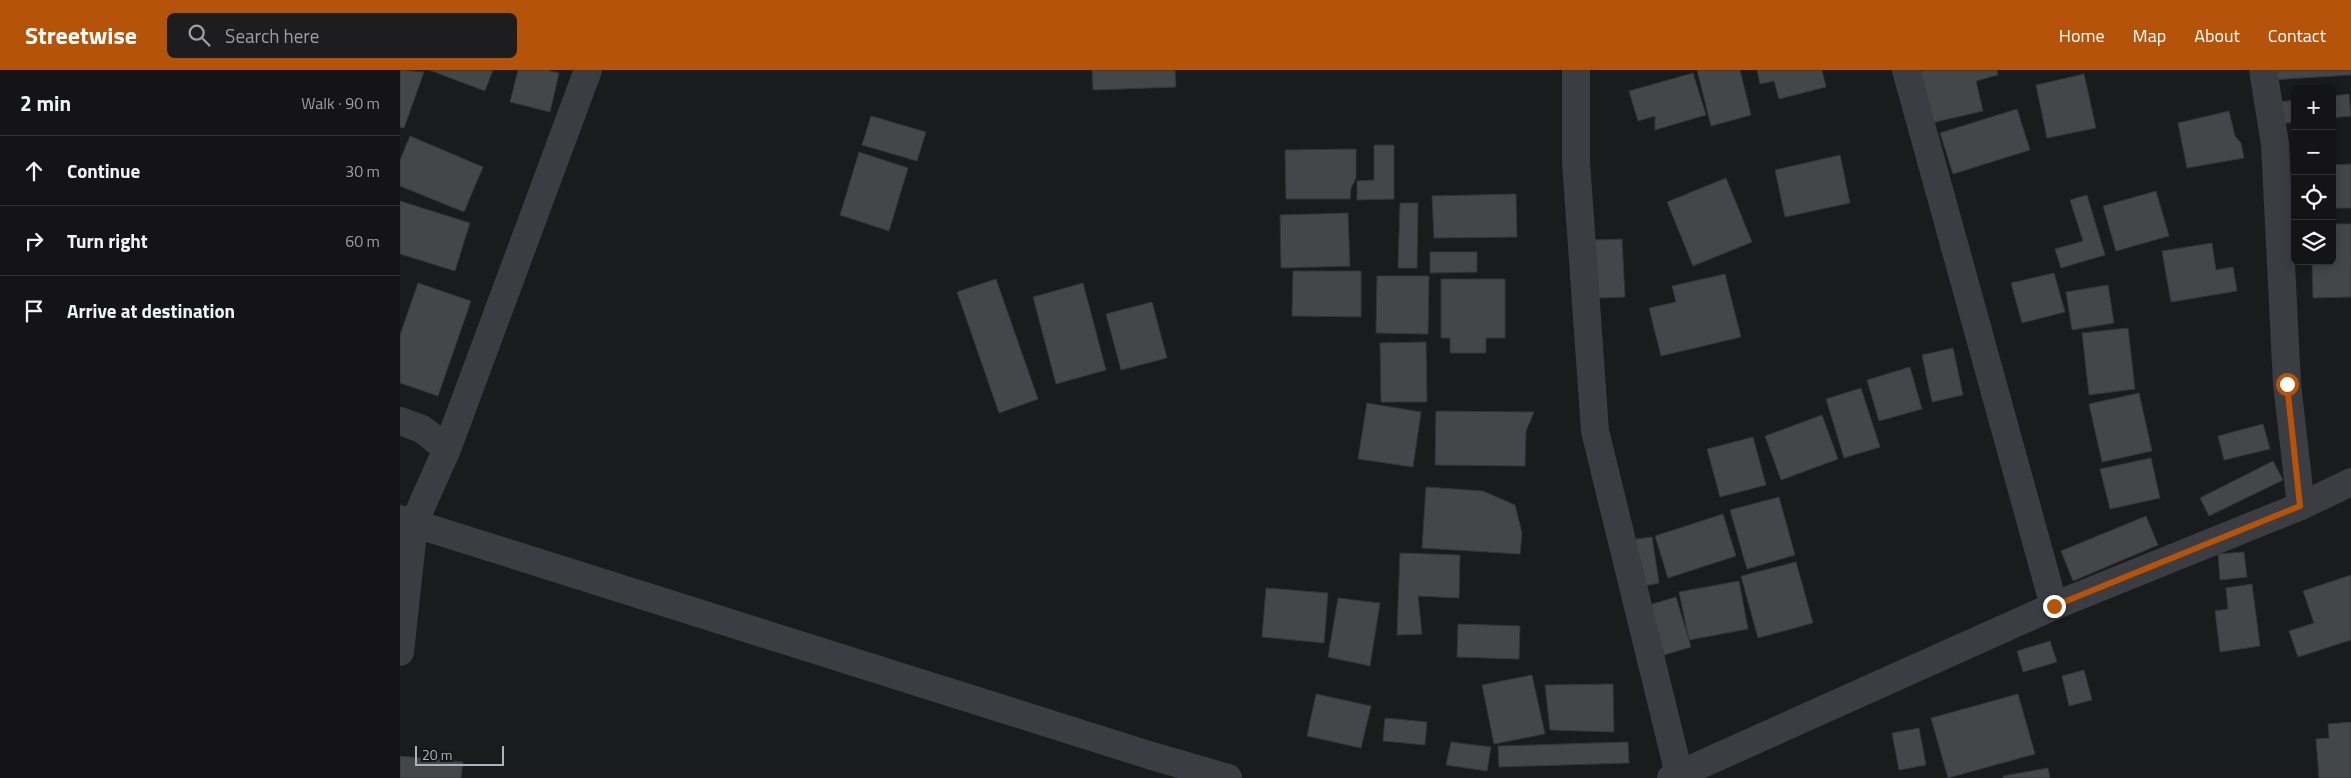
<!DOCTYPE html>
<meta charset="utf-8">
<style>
:root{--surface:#141416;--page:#1d1d1f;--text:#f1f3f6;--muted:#9d9ea1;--line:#333335;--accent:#b45309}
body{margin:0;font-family:"Titillium Web",sans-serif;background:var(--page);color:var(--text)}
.controls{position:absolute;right:15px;top:15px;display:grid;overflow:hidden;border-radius:8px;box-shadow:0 2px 12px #0003}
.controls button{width:45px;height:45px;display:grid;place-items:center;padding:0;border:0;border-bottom:1px solid var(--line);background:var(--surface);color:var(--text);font:25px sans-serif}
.scale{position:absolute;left:15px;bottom:12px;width:89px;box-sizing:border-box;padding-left:5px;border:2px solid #acb2bd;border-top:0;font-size:14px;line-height:18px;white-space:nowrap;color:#acb2bd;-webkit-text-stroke:4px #151618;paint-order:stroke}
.stop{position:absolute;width:15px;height:15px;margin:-11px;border:4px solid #b45309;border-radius:50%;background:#fff}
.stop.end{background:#b45309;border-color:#fff;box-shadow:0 1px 5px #0008}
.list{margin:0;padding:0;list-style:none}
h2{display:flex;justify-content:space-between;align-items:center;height:65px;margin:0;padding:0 20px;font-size:21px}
h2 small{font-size:16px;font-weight:400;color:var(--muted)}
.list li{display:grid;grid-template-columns:32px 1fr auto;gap:15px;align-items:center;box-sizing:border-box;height:70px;padding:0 20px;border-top:1px solid var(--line)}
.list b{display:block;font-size:19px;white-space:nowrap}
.list em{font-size:16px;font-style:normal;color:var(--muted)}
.icon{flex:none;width:28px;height:28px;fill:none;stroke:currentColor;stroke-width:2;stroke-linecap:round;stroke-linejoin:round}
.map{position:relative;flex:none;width:1951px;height:708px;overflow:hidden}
header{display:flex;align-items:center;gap:30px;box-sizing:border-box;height:70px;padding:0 25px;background:var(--accent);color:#fff}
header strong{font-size:24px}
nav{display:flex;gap:28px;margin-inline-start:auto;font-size:18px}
.search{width:350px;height:45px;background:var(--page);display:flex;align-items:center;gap:12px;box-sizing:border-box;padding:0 18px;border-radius:8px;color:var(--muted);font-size:19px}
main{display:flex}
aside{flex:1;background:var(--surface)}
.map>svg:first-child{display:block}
.building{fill:#44464a;stroke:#343539}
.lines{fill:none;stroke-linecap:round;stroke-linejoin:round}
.minor{stroke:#3b3d43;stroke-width:28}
.tertiary{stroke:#3b3d43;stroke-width:28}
.route{stroke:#b45309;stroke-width:6}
</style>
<header>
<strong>Streetwise</strong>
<div class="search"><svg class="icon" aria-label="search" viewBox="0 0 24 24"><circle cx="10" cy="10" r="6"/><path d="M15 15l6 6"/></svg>Search here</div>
<nav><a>Home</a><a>Map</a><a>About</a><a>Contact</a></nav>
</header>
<main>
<aside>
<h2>2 min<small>Walk · 90 m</small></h2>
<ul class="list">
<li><svg class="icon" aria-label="ahead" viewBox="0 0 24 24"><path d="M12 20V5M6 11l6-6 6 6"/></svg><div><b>Continue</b></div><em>30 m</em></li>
<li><svg class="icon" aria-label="right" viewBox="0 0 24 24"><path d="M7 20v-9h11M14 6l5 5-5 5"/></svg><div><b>Turn right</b></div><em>60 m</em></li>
<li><svg class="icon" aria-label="arrive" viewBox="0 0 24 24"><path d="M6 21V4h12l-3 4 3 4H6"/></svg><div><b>Arrive at destination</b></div></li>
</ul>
</aside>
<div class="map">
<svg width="1951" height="708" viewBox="0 0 1951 708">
<rect width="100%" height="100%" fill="#1a1b1d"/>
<path class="building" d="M0 0 24 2 4 58 0 57Z
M29 0H93L85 21Z
M118 0H147L159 3 150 42 110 32Z
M692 0H775L776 17 693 20Z
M1297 0H1340L1351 45 1311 56Z
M1357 0H1422L1426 17 1379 29 1374 11 1360 14Z
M1526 0H1597L1598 5 1576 11 1583 41 1531 53 1520 1Z
M1869 0H1951V5L1870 10Z
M1293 3 1306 45 1255 60V46L1238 51 1229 21Z
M1684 4 1696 58 1647 68 1636 15Z
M1949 24 1951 46 1932 48V26Z
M1895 30V52L1881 54 1879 32Z
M1617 39 1630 80 1553 104 1540 63Z
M1829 41 1835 66 1841 73 1844 88 1787 98 1778 53Z
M471 46 526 62 517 91 462 75Z
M10 66 83 97 64 142 0 116V90Z
M974 75H994V129L957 130V111L974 110Z
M956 79V108L951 118 950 129H886L885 80Z
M459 82 508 98 489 161 440 145Z
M1440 85 1450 133 1385 147 1375 100Z
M1951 94V138H1932V95Z
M1326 108 1352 172 1293 196 1267 132Z
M1756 121 1769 166 1716 181 1703 136Z
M1116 124 1117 167 1034 168 1032 126Z
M1687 125 1705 185 1661 198 1655 179 1683 171 1670 130Z
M0 131 70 153 55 201 0 184Z
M1000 133H1018L1017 198H998Z
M948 143 950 196 881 198 880 145Z
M1932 154H1951V227L1913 228 1912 191H1932Z
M1222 169 1225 227 1196 228 1192 170Z
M1812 173 1816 200 1833 197 1837 221 1771 232 1762 181Z
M1030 182H1077V202L1030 203Z
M893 201H961V247L892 246Z
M1654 203 1665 242 1622 253 1611 213Z
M1325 204 1341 267 1261 286 1249 238 1276 232 1272 216Z
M977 206H1029L1028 264 976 263Z
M596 209 638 329 599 343 557 222Z
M1041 209H1105V268H1086V283H1050V268H1041Z
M18 213 71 231 38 326 0 313V265Z
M683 213 706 300 656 314 633 227Z
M1708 215 1714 253 1672 260 1666 222Z
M752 232 767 288 721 300 706 244Z
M1728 258 1735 319 1689 325 1682 263Z
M1026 272 1027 332H981L980 273Z
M1553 278 1563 325 1532 332 1522 285Z
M1510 297 1522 339 1479 351 1467 310Z
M1461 318 1480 377 1444 388 1426 329Z
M1739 323 1752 381 1702 392 1689 334Z
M967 333 1021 342 1013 397 958 389Z
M1036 341 1134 342 1126 361 1125 396 1035 395Z
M1422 345 1438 389 1381 410 1365 366Z
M1863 354 1870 379 1824 390 1818 366Z
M1353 367 1366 415 1320 427 1307 379Z
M1751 388 1760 428 1710 439 1700 399Z
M1873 391 1883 410 1809 446 1800 428Z
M1026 417 1083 421 1115 435 1122 463 1120 484 1022 478Z
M1379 427 1395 485 1347 499 1330 440Z
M1323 444 1336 486 1268 508 1255 466Z
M1746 446 1758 475 1673 511 1661 481Z
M1252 467 1259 513 1239 517 1228 470Z
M1844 482 1847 507 1820 510 1818 484Z
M1000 483 1060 485 1059 528 1018 526 1022 564 997 565Z
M1396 492 1413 553 1358 568 1341 506Z
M1951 505V570L1898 587 1889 561 1914 553 1903 521Z
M1339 511 1348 559 1289 570 1279 522Z
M1852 514 1860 576 1820 582 1815 541 1828 539 1826 518Z
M866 518 928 523 924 573 862 567Z
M1276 527 1291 577 1264 585 1249 535Z
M938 528 980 533 970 596 928 587Z
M1058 554 1120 556 1119 589 1057 587Z
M1650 571 1657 592 1623 602 1617 581Z
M1684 600 1692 630 1669 636 1662 606Z
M1132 605 1145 664 1094 674 1082 615Z
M1213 614 1214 662 1150 660 1145 615Z
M916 624 971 636 961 678 907 666Z
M1618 624 1635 684 1548 708 1531 648Z
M985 648 1027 652 1025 675 983 671Z
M1951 652V708H1919L1916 669 1929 668 1928 654Z
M1519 658 1526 695 1499 700 1492 663Z
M1051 672 1091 677 1087 701 1046 695Z
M1228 672 1229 693 1099 697 1098 676Z
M0 686 63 692 61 708H0Z
M1648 698 1650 708H1603V706Z"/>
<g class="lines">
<path class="minor" d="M1176 0V92L1195 361 1279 704
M1506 0 1654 536
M1863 0 1875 74 1887 314 1901 436
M0 351 22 359 47 379
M0 449 752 686 828 708
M0 582 14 453 47 379 188 0"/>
<path class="tertiary" d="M1271 708 1654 536 1901 436 1951 412"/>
</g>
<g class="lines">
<path class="route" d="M1654 536 1900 436 1887 314"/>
</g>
</svg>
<div class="controls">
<button>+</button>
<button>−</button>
<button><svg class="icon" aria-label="locate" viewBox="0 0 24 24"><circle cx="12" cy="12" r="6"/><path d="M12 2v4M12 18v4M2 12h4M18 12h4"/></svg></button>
<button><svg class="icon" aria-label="layers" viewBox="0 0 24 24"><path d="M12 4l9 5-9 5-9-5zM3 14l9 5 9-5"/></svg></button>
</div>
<div class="scale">20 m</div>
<div class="stop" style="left:1887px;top:314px"></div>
<div class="stop end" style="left:1654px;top:536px"></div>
</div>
</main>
